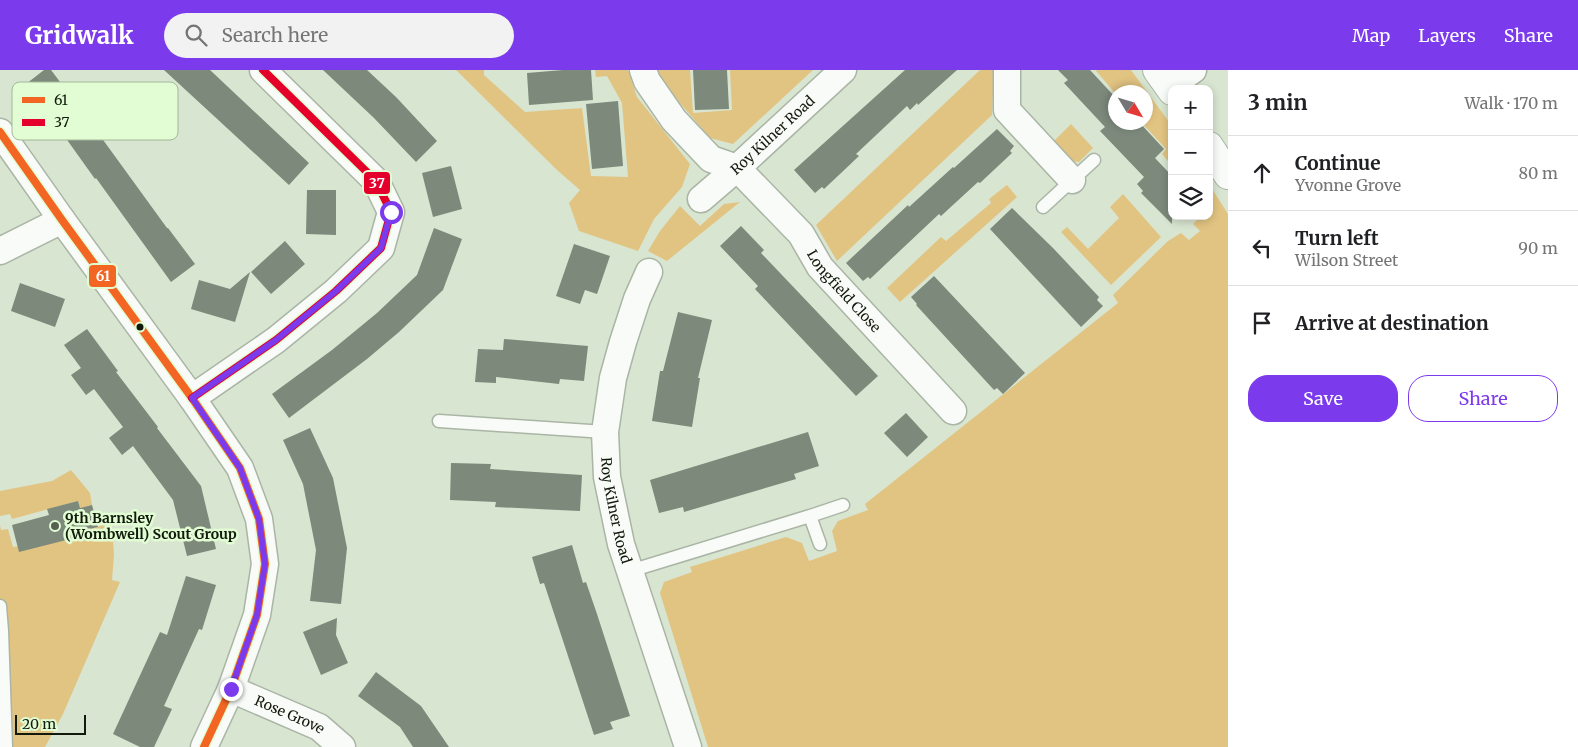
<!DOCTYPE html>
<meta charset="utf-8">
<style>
:root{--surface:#fff;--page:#f2f2f2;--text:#202124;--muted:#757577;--line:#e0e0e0;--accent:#7c3aed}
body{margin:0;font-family:Merriweather,serif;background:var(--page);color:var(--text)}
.controls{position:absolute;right:15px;top:15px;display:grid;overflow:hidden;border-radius:10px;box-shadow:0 2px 8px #0003}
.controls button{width:45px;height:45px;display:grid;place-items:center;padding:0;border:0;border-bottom:1px solid var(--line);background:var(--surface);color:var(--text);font:25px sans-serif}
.compass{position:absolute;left:1108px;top:15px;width:45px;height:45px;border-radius:50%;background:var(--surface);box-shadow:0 2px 8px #0003;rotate:128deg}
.scale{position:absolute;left:15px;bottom:12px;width:71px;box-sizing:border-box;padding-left:5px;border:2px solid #111a0c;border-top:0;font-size:14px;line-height:18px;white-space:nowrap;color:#111a0c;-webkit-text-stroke:4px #e2fcd4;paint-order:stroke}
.stop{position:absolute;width:15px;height:15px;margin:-11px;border:4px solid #7c3aed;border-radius:50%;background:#fff}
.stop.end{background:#7c3aed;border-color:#fff;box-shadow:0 1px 5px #0008}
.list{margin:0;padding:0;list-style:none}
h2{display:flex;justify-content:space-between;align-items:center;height:65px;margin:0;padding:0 20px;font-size:21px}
h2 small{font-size:16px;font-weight:400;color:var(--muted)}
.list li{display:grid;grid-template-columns:32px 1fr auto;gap:15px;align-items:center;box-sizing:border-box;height:75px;padding:0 20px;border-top:1px solid var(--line)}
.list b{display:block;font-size:19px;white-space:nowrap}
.list p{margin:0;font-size:16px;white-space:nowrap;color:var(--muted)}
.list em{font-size:16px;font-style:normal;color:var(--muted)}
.actions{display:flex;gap:10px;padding:15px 20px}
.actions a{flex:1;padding:11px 0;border:1px solid var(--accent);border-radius:20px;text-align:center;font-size:18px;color:var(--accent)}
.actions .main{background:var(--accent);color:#fff}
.icon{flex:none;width:28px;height:28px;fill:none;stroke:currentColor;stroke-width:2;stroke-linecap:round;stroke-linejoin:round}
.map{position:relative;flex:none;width:1228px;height:677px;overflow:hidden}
header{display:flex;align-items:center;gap:30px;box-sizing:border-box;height:70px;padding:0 25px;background:var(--accent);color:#fff}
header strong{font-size:24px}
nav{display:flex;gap:28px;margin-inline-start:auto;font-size:18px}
.search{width:350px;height:45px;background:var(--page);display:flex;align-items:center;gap:12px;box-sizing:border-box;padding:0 18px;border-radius:28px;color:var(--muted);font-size:19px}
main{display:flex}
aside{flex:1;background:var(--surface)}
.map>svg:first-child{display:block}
.green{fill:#e2c482}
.building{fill:#7c897b}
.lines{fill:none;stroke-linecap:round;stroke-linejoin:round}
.lane-casing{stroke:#aab5a5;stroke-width:15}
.street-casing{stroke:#aab5a5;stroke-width:29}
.secondary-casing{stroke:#aab5a5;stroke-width:30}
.lane{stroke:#f9fbf8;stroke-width:12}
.street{stroke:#f9fbf8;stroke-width:26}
.secondary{stroke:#f9fbf8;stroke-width:28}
.bus-1-casing{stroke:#e2fcd4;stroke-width:11}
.bus-2-casing{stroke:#e2fcd4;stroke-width:11}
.bus-1{stroke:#f26522;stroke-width:8}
.bus-2{stroke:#e4002b;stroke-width:8}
.route{stroke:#7c3aed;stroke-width:6}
.bus-dot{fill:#111a0c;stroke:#e2fcd4;stroke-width:2}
.poi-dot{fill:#576151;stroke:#e2fcd4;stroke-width:2}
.labels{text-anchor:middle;stroke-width:5;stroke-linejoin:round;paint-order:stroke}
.street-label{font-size:14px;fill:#111a0c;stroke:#e2fcd4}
.poi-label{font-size:14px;font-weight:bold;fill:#111a0c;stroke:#e2fcd4;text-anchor:start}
.key{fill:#e2fcd4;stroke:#a3b898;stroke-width:1}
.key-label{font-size:14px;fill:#111a0c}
.line-badge{stroke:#e2fcd4;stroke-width:2}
.badge-label{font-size:14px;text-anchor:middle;font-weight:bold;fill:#fff}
</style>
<header>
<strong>Gridwalk</strong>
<div class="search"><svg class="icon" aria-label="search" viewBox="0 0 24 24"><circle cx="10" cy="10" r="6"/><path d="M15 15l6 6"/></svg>Search here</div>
<nav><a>Map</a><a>Layers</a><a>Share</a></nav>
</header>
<main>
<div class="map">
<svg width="1228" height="677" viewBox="0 0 1228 677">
<rect width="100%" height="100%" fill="#d8e5d0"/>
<path class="green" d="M456 0H484V5L525 42 582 38 591 106 628 107 622 33 607 6 596 7 595 0H628L637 27 690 94 682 117 654 149 638 181 579 161 569 133 580 120 557 100Z
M657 0H690L693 43 732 40 730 0H813L733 74 710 68 667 18Z
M980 0H993L994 1 992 45 837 191 816 155Z
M1097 0H1131L1172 56V96L1162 84 1166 79 1142 53 1146 52V22L1115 23 1096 1Z
M1071 54 1093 78 1079 92 1069 91 1052 73Z
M1209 114 1228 144V677H708L660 523 664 512 692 502 690 497 786 467 802 473 809 491 837 481 832 461 838 451 868 440 865 434 1118 233 1113 225 1168 171 1181 163 1189 170 1200 161 1193 154 1201 146H1209Z
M1007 115 1017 127 900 232 887 218 941 167 946 171 991 133 989 129Z
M1123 124 1161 167 1111 215 1061 162 1067 157 1088 179 1119 148 1110 137Z
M740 132 667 191 648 181 660 161 680 136 700 156 724 134Z
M71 400 90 423 92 435 80 438 78 431 12 449 10 444 0 446V421L52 411Z
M0 455 1 460 8 459 13 477 90 464 89 459 105 455 113 472 114 485 112 510 120 512 63 644 45 677H0Z"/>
<path class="building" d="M44 0H51L85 45 167 158H168L195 194 171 212 96 108 95 109 65 67H66L26 14Z
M164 0H210L309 93 289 115Z
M323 0H367L396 27 437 71 416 92 374 48Z
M563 0H591L593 30 529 35 527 3Z
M693 0H727L729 39 695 40Z
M905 0H957L918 35 917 33 910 40 907 36 856 84 859 86 840 104 824 119 822 117 815 123 794 100Z
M1058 0H1090L1116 28V52H1139L1164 79 1155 88 1172 106V154L1141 123 1143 121 1137 114 1144 107 1100 61 1105 57 1064 13 1068 10Z
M618 31 623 96 592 99 586 34Z
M997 59 1014 76 1010 81 1012 83 980 113 978 112 941 146 939 144 870 209 868 207 863 211 846 193 908 135 909 137 953 97 954 98Z
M451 96 462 139 433 147 422 103Z
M307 120H336V165L306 164Z
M1012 138 1053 178 1099 227 1097 230 1103 236 1081 257 990 159Z
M741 156 764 180 761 183 878 306 856 326 755 219 758 216 720 176Z
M434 158 462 169 443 220 399 262 367 289 289 348 272 324 332 280 377 243 417 205Z
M285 171 305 194 271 224 251 202Z
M574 174 610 186 597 224 585 220 580 234 556 226Z
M250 202 235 252 191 239 199 210 230 219Z
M934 206 1025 303 1003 324 997 318 994 320 916 235 917 234 911 227Z
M20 213 65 229 55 257 11 241Z
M678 242 712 250 698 308H700L692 357 652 351 660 301H663Z
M87 259 118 301 116 302 158 357 157 358 201 416 216 479 187 486 173 430 133 376 122 385 109 368 123 357 94 319 86 325 71 305 81 298 64 275Z
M504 269 588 276 584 311 560 309 559 314 496 307V313L475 312 478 279 503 280Z
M906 343 928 367 907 387 884 363Z
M310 358 333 408 347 478 341 534 310 531 316 480 303 414 283 370Z
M808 362 819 396 794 404 796 409 684 442 683 437 659 443 650 410Z
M451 393 491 394 490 399 582 405 580 441 495 437 496 432 450 430Z
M78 431 80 438 92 435 98 457 89 459 90 464 19 482 12 455 49 445 47 439Z
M572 475 583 513 586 512 597 544 630 646 610 652 613 659 594 665 544 513 540 514 532 487Z
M186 506 216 515 202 560 199 559 164 636 172 639 154 677H140L113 664 160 562 167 565Z
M337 548 336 565 348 593 321 605 303 562Z
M376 602 421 636 449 677H413L400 657 358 626Z"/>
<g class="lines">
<g class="lane-casing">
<path id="lane" d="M1043 137 1094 90
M439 351 605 362
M810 446 820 474
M630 501 810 446 843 435
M0 536 2 561 6 677"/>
</g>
<g class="street-casing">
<g id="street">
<path id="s1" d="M643 0 647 11 674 50 711 89 737 98 801 164 820 197 953 341"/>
<path d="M1007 0V40L1072 110"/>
<path d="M1169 17 1193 0"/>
<path d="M0 62 62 150 192 328 240 398 259 449 265 494 257 545 231 619 204 677"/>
<path id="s2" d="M701 129 737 98 843 0"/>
<path d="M0 181 62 150"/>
<path id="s3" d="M649 202 637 229 623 272 613 308 605 362 607 407 621 474 688 677"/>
<path d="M192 328 276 270 336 221 381 178 391 142 376 111 263 0"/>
<path id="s4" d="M231 619 319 657 342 677"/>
</g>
</g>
<g class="secondary-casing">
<path id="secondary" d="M1157 0 1172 21
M1209 76 1228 105"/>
</g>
<use href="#lane" class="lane"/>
<use href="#street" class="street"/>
<use href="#secondary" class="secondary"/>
<g class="bus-1-casing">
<path id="bus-1" d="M0 62 62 150 192 328 240 398 259 449 265 494 257 545 231 619 204 677"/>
</g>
<g class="bus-2-casing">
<path id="bus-2" d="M192 328 276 270 336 221 381 178 391 142 376 111 263 0"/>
</g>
<use href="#bus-1" class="bus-1"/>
<use href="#bus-2" class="bus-2"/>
</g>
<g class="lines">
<path class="route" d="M231 619 257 545 265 494 259 449 240 398 192 328 276 270 336 221 381 178 391 142"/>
</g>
<circle class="bus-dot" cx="140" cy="257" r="4.5"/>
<circle class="poi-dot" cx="55" cy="456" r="5"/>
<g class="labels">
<g class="street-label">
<text dy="5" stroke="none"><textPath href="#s2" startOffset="96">Roy Kilner Road</textPath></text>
<text dy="5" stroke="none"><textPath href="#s1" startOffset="304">Longfield Close</textPath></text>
<text dy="5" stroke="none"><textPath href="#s3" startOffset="246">Roy Kilner Road</textPath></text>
<text dy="5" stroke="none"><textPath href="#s4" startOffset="64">Rose Grove</textPath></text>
</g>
<g class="poi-label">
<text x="65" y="453">9th Barnsley<tspan x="65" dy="16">(Wombwell) Scout Group</tspan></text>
</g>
</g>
<rect x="12" y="12" width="166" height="58" rx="8" class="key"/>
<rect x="22" y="27" width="23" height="6" fill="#f26522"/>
<rect x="22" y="49" width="23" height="7" fill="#e4002b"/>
<g class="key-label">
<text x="54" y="35">61</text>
<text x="54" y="57">37</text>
</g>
<g class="line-badge">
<rect x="363" y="101" width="28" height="24" rx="5" fill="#e4002b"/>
<rect x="88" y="194" width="29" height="24" rx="5" fill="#f26522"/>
</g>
<g class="badge-label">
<text x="377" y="118">37</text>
<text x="103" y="211">61</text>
</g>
</svg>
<div class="controls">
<button>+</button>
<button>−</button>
<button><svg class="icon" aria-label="layers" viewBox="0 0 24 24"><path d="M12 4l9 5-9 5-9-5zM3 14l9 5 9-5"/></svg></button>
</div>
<svg class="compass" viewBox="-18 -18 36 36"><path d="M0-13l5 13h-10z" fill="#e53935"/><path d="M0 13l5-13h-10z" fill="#757577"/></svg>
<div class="scale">20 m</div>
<div class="stop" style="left:391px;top:142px"></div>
<div class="stop end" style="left:231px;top:619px"></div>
</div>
<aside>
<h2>3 min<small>Walk · 170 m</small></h2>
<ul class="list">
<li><svg class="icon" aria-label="ahead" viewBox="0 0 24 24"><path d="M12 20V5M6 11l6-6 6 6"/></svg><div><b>Continue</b><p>Yvonne Grove</p></div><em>80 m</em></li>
<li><svg class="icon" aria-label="left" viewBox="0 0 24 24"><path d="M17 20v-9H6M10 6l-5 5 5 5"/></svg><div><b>Turn left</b><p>Wilson Street</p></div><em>90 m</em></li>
<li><svg class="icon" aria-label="arrive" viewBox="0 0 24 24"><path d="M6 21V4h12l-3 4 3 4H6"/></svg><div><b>Arrive at destination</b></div></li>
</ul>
<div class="actions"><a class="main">Save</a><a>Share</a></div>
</aside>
</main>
